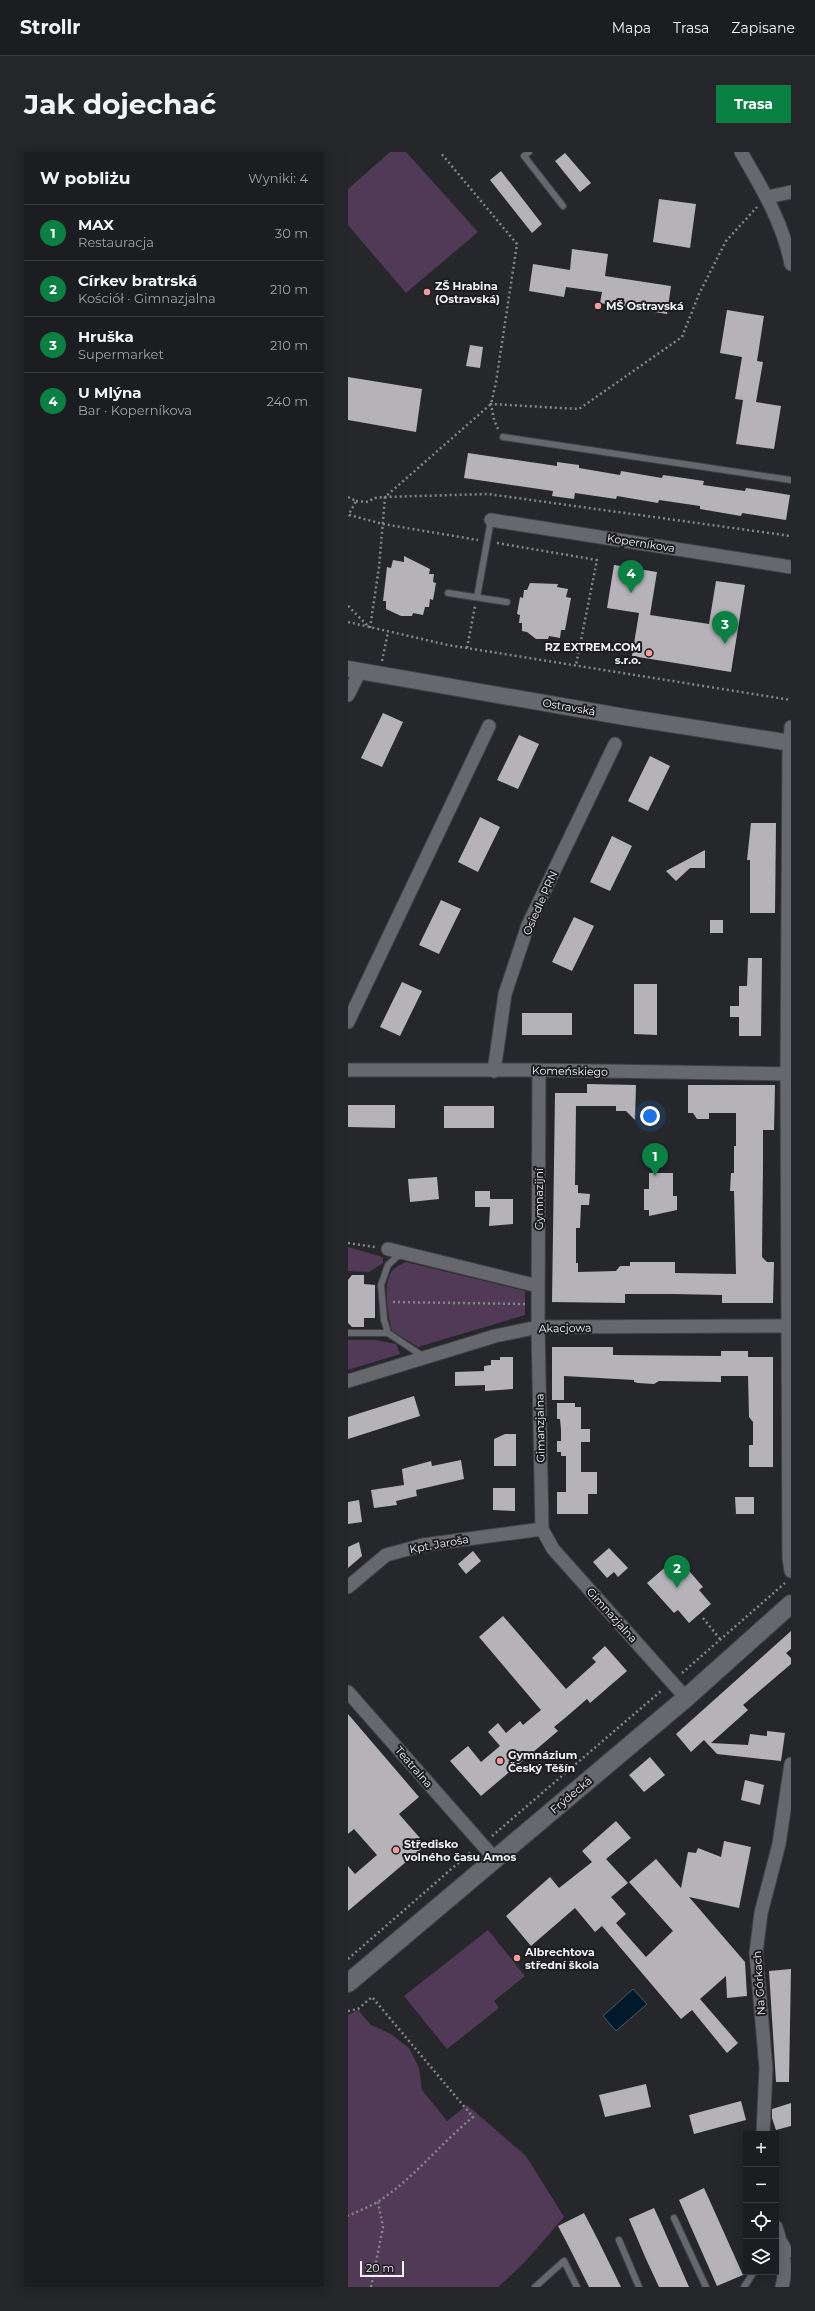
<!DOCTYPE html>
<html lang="pl">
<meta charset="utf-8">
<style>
:root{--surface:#1c1d20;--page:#252629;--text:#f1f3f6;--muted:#a0a2a5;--line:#3a3b3e;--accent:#0b8043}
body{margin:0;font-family:Montserrat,sans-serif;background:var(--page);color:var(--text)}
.controls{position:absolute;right:12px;bottom:12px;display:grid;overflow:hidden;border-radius:0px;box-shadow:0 2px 10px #0003}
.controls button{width:36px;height:36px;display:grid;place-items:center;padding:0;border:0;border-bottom:1px solid var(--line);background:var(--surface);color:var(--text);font:20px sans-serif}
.scale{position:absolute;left:12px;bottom:10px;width:44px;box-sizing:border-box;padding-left:4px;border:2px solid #f1f1f4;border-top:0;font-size:11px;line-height:14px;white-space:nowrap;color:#f1f1f4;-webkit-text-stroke:3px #1d1d21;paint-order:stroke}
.you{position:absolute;left:302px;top:964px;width:14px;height:14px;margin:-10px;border:3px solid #fff;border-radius:50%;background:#1a73e8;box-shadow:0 0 0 6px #1a73e833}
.badge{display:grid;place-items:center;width:26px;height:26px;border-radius:50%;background:var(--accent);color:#fff;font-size:13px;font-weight:700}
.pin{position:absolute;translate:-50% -33px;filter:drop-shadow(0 1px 2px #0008)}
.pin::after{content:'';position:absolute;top:21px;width:14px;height:12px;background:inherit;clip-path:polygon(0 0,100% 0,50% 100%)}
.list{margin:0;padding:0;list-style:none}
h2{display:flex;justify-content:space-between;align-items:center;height:52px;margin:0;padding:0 16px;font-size:17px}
h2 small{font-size:13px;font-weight:400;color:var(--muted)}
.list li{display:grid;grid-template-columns:26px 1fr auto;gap:12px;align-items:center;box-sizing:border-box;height:56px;padding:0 16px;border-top:1px solid var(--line)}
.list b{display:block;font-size:15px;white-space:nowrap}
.list p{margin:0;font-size:13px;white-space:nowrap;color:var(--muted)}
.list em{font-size:13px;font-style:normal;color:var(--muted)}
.icon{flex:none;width:22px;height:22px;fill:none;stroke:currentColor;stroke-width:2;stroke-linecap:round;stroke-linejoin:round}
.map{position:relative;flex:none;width:443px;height:2135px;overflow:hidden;border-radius:0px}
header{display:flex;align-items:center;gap:24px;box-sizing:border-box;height:56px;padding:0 20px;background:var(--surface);border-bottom:1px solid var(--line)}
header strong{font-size:19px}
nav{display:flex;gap:22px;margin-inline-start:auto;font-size:14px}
.intro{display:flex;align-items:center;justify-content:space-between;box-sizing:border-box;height:96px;padding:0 24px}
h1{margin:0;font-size:28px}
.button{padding:10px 18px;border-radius:0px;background:var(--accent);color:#fff;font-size:14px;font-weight:700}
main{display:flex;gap:24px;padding:0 24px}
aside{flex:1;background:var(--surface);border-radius:0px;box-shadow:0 2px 10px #0003}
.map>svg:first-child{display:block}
.green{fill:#503a56}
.water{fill:#001a2c;stroke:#485a68}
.building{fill:#b5b3b8}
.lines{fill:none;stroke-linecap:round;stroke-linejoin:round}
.service-casing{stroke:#414244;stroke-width:8}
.minor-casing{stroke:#414244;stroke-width:15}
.tertiary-casing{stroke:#414244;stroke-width:18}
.secondary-casing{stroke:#414244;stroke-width:20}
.path{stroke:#86868a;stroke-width:2.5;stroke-dasharray:2 3;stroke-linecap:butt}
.service{stroke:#67686d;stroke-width:6}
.minor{stroke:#67686d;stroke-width:13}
.tertiary{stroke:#67686d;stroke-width:16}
.secondary{stroke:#67686d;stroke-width:18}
.poi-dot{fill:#f59b9d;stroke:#1d1d21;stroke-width:1.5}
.labels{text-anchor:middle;stroke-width:4;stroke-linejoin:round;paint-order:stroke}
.poi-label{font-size:11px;font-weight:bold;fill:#f1f1f4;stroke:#1d1d21;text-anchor:start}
.street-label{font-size:11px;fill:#f1f1f4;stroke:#1d1d21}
</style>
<header>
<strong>Strollr</strong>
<nav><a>Mapa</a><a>Trasa</a><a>Zapisane</a></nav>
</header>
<div class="intro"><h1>Jak dojechać</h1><a class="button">Trasa</a></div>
<main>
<aside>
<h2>W pobliżu<small>Wyniki: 4</small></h2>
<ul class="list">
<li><span class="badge">1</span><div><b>MAX</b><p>Restauracja</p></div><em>30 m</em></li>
<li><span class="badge">2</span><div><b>Církev bratrská</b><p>Kościół · Gimnazjalna</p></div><em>210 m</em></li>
<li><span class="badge">3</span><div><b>Hruška</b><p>Supermarket</p></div><em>210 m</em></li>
<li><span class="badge">4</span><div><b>U Mlýna</b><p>Bar · Koperníkova</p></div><em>240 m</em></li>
</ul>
</aside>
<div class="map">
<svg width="443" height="2135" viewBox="0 0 443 2135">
<rect width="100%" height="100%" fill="#26272b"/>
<path class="green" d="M42 0H58L130 80 58 141 0 73V37Z
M0 1095 35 1105V1111L21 1120 0 1119Z
M58 1110 177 1139V1163L70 1195 44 1179C40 1164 33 1126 47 1116 50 1113 55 1112 58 1110Z
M0 1188H27L48 1192 52 1202 0 1218Z
M140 1778 177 1824 146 1849 151 1856 99 1897 56 1844Z
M10 1858 23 1873 43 1882 61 1896 71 1916 74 1938 99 1969 119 1953 178 2004 216 2065 176 2111 150 2135H0V1863Z"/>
<path class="water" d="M285 1837 299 1852 268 1879 255 1864Z"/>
<path class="building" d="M217 1 243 31 232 40 207 9Z
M153 19 194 72 184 81 142 28Z
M311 47 348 52 342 96 305 90Z
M224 97 260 102 257 124 323 134 319 162 252 151 254 140 218 135 216 145 181 139 185 112 222 118Z
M379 158 416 164 409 209 415 210 408 250 433 254 426 297 388 292 395 248 387 247 394 205 372 201Z
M122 193 135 195 132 216 118 214Z
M0 225 74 237 68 280 0 268Z
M120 301 209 314V310L231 313V316L272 323 273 319 314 326 315 323 356 329 355 333 397 339 398 336 442 343 438 368 394 361 393 364 352 357V354L311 348 310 351 269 344 268 347 227 341 226 347 204 344 205 339 116 326Z
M56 404 82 417 81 422H86L85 430 88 431 85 448 82 447 81 455H77L75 463 65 461 64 464H53L38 457V449H35L39 415 43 416 45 408 56 410Z
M266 413 309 420 302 463 361 472 368 429 397 433 383 520 284 504 291 461 259 456Z
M182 431 210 432 209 435 220 437 218 445 223 446 217 478H213L212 486 201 484 200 487H188L179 480 174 479V471H171L172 463 169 462 172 445 175 446 176 438H179Z
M35 561 55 570 34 615 13 606Z
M171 583 191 592 170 637 149 628Z
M302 604 322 614 300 659 280 649Z
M132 665 152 675 130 720 110 710Z
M403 671H428L427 761H402V708H399Z
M264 684 284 694 262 739 242 730Z
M357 698V716H342L328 729 318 719Z
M93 748 113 757 91 802 71 793Z
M226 765 246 774 224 819 204 810Z
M362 768H375V781H362Z
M400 806H414L413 884H391V865H382V854H391V834H399Z
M54 830 74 839 52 884 32 875Z
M286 832H309V883L286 882Z
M174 861H224V883H174Z
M239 932 288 933 287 968 278 959H268V954H228L227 1033H230V1041L242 1042 241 1053H233L232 1076H228V1111H230V1120L268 1119 272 1114H282V1110H327V1121L388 1122 386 1039H382L383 1021H386V994H388V961H361V967H349L345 961H340V933H427L426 978H415V1011L414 1105 419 1110H426L425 1151H374V1143L327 1142H277V1151L204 1150 207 941H239Z
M0 953H47V976L0 975Z
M96 954H146V976H96Z
M301 1021H325V1044H329V1058L301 1064V1058H296V1037H301Z
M89 1025 91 1047 62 1050 60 1027Z
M127 1039H142V1047H165V1072L141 1074 142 1055H127Z
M4 1123H16V1132L27 1133V1166H16V1175H4L0 1171V1128Z
M204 1195H265V1203L373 1204V1199H400V1205H425V1315H401V1293H405V1270L401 1265 400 1224H373V1230L311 1229 306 1232 290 1231 286 1230V1228L216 1224V1248H204Z
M152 1205H165V1237L137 1239V1233L107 1234V1220L136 1219V1214L143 1213V1208H152Z
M66 1244 72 1264 0 1287V1265Z
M209 1251H227V1255H233V1277H242V1290H233V1320H249V1342H240V1362H209V1340H218V1304H213V1300H209V1289H213V1278L212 1267H209Z
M157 1282H168V1314H146V1287Z
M113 1308 116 1327 68 1338 69 1344 48 1349 49 1353 26 1356 23 1338 56 1333 54 1317 83 1309 84 1314Z
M145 1336H167V1359L145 1358Z
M387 1345H406V1362H388Z
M11 1348 14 1370 0 1372V1350Z
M11 1390 14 1404 0 1416V1395Z
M261 1396 280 1416 270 1425 266 1420 259 1426 245 1410Z
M125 1399 133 1409 118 1422 110 1412Z
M329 1405 355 1435 351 1438 363 1452 341 1471 330 1458 326 1461 299 1431Z
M155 1464 218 1537 248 1510 244 1506 257 1494 279 1519 242 1551 239 1547 217 1566 206 1575 210 1579 133 1644 102 1609 120 1594 133 1610 152 1594 140 1580 150 1571 158 1581 172 1569 175 1573 193 1558 131 1485Z
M443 1479V1497L438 1501 443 1506V1512L395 1553 400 1558 363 1591 400 1593 402 1582 419 1584V1579L437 1581 433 1609 369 1602 356 1588 343 1600 328 1582Z
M0 1562 71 1645 51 1662 78 1693 0 1759V1714L7 1722 29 1703 6 1677 0 1682Z
M302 1605 317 1623 296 1640 281 1623Z
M397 1628 416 1633 412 1653 393 1648Z
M268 1669 283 1686 258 1707 280 1731 263 1745 278 1762 268 1771 298 1805 325 1779 281 1730 308 1707 333 1736 340 1700 348 1701 350 1696 373 1705 376 1689 403 1695 391 1756 341 1745 397 1810 399 1844 379 1846 378 1824 352 1847 390 1891 379 1901 344 1858 333 1867 254 1774 247 1780 227 1756 183 1794 158 1764 202 1725 211 1736 244 1710 234 1699Z
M443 1817 441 1930H428L421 1819Z
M298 1932 303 1955 257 1965 251 1943Z
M393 1949 398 1968 346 1982 341 1963Z
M443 1951V1974L428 1978 424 1966V1957Z
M356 2036 395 2123 369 2134 331 2048Z
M306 2056 312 2069 341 2135H311L298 2107 281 2067Z
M236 2061 250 2088 273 2135H241L221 2095 210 2074Z"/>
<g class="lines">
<g class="service-casing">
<path id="service" d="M181 0 176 4 215 54
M155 285 443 328
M100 441 159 450
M129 445 143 368
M53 1101 40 1113 33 1133 36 1168 40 1181 76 1205
M0 1181H40
M326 2066 358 2135
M271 2088 291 2135
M437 2090 443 2102
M187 2135 216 2109 229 2135
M396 2135 406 2120"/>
</g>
<g class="minor-casing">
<path id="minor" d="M393 0C414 36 435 71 443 112
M419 45 443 40
M143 368 443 415
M0 543 12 519
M443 575 441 603 439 922 441 1406 443 1419
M0 870 141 574
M0 918H191L443 922
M191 918 190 1175 194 1377 205 1397 338 1546
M146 919 157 842 180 773 267 592
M40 1097 190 1134
M0 1229 147 1184 190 1175 441 1174
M0 1435 38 1403 75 1393 194 1377
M0 1540 147 1707
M415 1982 418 1916 408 1801 413 1761 431 1692 443 1612
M428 2075C434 2095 440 2114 434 2135"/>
</g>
<g class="tertiary-casing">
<path id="tertiary" d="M0 517 277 565 443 591"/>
</g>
<g class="secondary-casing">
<path id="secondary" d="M0 1831 338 1546 443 1452"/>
</g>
<path class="path" d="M150 277 146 268 143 252 231 257 334 185 351 142 378 89 409 55
M0 345 8 349 0 364
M8 349 20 350 26 346 37 345 140 342 443 384
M1 363 35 372 130 388
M149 391 249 408 228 513
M0 454 21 475
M0 470 100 493 443 548
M22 476 31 415 37 345 143 252 148 230 169 92 92 0
M119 496 127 454
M34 509 40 480
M0 1091 27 1095
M45 1150 178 1152
M355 1466 372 1487
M334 1521 437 1431
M144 1684 313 1539
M0 1807 124 1699
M0 1859 10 1857 24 1845 125 1965C93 1991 66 2026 31 2049 21 2055 10 2059 0 2064
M23 2135 35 2075 30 2050"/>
<use href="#service" class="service"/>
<use href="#minor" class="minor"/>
<use href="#tertiary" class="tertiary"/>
<use href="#secondary" class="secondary"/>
</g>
<g class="poi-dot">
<circle cx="79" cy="140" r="4"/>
<circle cx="250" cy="154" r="4"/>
<circle cx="301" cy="501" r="4"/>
<circle cx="152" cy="1609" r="4"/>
<circle cx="48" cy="1698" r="4"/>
<circle cx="169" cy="1806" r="4"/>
</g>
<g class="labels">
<g class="poi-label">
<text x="87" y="138">ZŠ Hrabina<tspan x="87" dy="13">(Ostravská)</tspan></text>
<text x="258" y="158">MŠ Ostravská</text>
<text x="293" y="499" text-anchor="end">RZ EXTREM.COM<tspan x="293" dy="13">s.r.o.</tspan></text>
<text x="160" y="1607">Gymnázium<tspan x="160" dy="13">Český Těšín</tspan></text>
<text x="56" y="1696">Středisko<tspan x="56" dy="13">volného času Amos</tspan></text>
<text x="177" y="1804">Albrechtova<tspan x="177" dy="13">střední škola</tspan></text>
</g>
<g class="street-label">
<text transform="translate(293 391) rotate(9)" y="4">Koperníkova</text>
<text transform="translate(221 555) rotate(10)" y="4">Ostravská</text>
<text transform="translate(192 751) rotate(-66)" y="4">Osiedle PRN</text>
<text transform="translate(222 919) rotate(1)" y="4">Komeńskiego</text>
<text transform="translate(191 1047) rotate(-90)" y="4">Gymnazijní</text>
<text transform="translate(217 1176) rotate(-1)" y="4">Akacjowa</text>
<text transform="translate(192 1276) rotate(-91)" y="4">Gimanzjalna</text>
<text transform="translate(91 1392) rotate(-10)" y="4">Kpt. Jaroša</text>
<text transform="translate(264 1463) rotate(48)" y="4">Gimnazjalna</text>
<text transform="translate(66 1615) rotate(49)" y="4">Teatralna</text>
<text transform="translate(223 1643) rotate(-40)" y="4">Frýdecká</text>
<text transform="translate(411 1831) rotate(-94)" y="4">Na Górkach</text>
</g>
</g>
</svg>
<div class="controls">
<button>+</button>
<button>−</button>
<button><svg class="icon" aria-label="locate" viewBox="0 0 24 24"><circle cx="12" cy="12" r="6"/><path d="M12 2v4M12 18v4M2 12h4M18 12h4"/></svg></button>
<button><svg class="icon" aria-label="layers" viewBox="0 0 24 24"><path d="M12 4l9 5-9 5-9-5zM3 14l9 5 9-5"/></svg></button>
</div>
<div class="scale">20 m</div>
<div class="you"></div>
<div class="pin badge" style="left:307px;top:1024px">1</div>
<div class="pin badge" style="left:329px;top:1436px">2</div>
<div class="pin badge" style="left:377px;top:492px">3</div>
<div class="pin badge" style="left:283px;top:441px">4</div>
</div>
</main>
